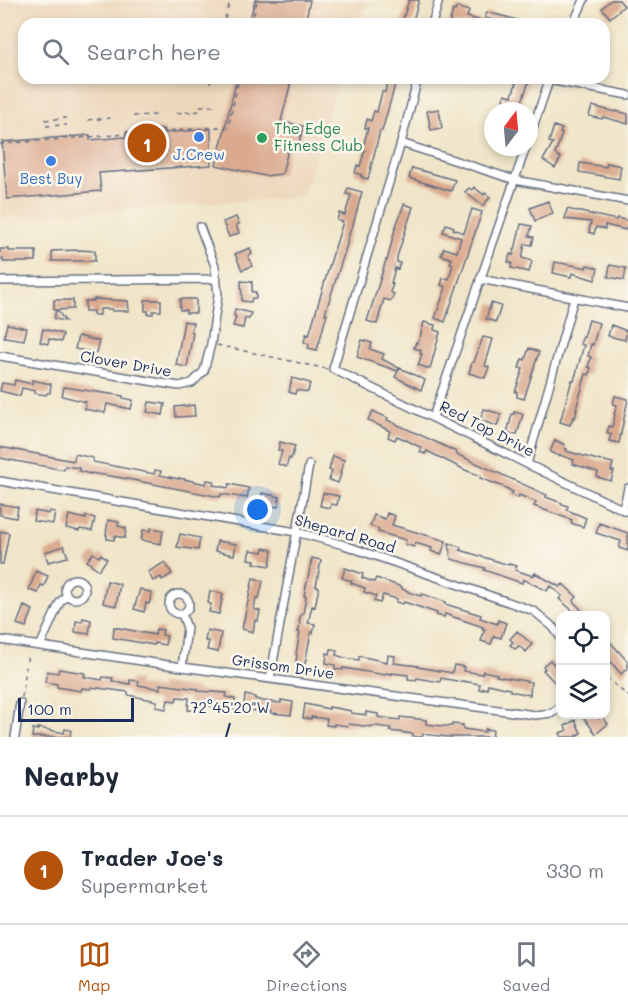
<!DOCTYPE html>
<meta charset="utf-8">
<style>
:root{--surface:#fff;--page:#f6f6f7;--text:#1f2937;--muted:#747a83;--line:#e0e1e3;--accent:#b45309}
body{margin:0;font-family:Mali,sans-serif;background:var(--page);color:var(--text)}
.controls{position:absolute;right:18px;bottom:18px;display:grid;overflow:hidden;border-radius:12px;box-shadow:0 3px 9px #0003}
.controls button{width:54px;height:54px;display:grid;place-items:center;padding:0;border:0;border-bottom:2px solid var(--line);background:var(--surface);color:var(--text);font:30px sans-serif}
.compass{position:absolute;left:484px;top:102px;width:54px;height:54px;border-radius:50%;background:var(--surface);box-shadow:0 3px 9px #0003;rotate:16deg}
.scale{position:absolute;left:18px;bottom:15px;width:116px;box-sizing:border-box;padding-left:6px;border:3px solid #1b2f5e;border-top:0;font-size:16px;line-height:21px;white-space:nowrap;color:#1b2f5e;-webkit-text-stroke:4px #fbf7ec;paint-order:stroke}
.you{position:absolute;left:258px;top:510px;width:21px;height:21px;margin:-15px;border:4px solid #fff;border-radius:50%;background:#1a73e8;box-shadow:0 0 0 9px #1a73e833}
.badge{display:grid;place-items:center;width:39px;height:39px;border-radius:50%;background:var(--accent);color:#fff;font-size:20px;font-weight:700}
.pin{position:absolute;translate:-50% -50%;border:3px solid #fff;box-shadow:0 2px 6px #0006}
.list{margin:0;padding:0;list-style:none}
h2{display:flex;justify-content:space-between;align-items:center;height:78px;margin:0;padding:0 24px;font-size:26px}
h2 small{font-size:20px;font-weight:400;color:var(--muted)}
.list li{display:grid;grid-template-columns:39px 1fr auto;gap:18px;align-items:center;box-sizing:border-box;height:108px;padding:0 24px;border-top:2px solid var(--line)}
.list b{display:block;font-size:22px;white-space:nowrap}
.list p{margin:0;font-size:20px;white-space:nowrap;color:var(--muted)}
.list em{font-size:20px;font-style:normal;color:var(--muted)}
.icon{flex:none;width:33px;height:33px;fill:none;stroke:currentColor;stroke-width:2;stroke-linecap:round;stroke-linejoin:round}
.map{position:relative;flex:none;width:628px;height:737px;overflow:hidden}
.search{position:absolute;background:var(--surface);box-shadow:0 3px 9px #0003;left:18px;right:18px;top:18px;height:66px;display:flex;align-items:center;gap:15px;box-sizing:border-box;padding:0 21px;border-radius:18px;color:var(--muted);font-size:22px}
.sheet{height:186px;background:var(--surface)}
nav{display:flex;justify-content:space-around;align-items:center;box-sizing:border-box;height:84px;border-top:2px solid var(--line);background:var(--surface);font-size:16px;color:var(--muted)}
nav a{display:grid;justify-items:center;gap:3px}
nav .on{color:var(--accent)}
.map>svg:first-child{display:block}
.built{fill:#edd7bb}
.building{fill:#daa98e}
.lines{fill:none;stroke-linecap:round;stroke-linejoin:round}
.street-casing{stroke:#666f83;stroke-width:10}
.path{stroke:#666f83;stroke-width:1.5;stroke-dasharray:4.5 4.5;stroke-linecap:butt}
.street{stroke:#fff;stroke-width:7}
.ticks{fill:none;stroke:#1b2f5e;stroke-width:2}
.shop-dot{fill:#3f7fe0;stroke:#fbf7ec;stroke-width:2}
.leisure-dot{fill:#2e9e5b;stroke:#fbf7ec;stroke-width:2}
.labels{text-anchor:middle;stroke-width:5;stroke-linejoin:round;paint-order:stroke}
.leisure-label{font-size:15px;fill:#27864d;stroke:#fbf7ec;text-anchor:start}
.shop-label{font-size:15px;fill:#366cbe;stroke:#fbf7ec}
.street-label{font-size:15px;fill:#1b2f5e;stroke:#fbf7ec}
.ticks-label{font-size:15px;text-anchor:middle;fill:#1b2f5e;stroke:#fbf7ec;stroke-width:5;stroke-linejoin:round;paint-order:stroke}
</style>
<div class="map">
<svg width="628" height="737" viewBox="0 0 628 737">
<rect width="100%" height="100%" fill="#fbf7ec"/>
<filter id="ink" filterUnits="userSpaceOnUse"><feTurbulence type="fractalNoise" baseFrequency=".0167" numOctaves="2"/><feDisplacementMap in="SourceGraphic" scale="12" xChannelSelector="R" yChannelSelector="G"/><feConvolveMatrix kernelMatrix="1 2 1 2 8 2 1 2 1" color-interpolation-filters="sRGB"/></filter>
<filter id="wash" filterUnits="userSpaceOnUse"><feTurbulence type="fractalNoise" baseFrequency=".008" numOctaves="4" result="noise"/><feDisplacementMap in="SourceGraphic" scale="24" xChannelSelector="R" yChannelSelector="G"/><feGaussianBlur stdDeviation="1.35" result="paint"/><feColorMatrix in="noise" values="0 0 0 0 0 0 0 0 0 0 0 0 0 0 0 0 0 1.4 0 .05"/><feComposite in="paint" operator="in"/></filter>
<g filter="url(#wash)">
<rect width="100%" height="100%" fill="#f0e5c8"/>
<path class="built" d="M2 0H369L360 24H24V78H339L303 197 0 218V5Z"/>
<g id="blocks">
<path class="building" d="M255 0H310L305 24H249Z
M409 0H419L412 24H401Z
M611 0H619L624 6 610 18 602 8Z
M457 7 469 11 467 17 486 22 485 24H449L453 10 455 11Z
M487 12 525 22 524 24H510L485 18Z
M237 78H292L281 121 303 126 298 148 289 146 282 174 265 176 216 165Z
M389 78H397L382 131H380L368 179 361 177 362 175 355 173 357 165 360 166 365 150 358 148 359 142 364 144 368 128H365L367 119 371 121 374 111 377 112 382 92H385Z
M516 78H530L519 110 506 106 507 102 503 100 505 94 512 96 516 83H515Z
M592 106 616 112V111L628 114V124L603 117 602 119 589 116Z
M439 109 442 128 431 130 427 111Z
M554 126 562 129 560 133 562 134 555 154 561 158 555 168 543 160 553 143 549 142Z
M164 129V133L211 129V165L99 173 101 191 7 199 2 142 90 135V140L126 137V132Z
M580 163 606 167 607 163 621 166 619 179 579 172Z
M412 168 455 180 451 191 409 178Z
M474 187 484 195 485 193 490 197 483 206 465 192 469 188 472 190Z
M348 188 362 192 352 228H351L347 241H348L325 314H327L317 350 308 348 309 344 304 342 306 334 309 335 332 257 342 225 343 222 337 220 339 213 345 215 351 195 346 194Z
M548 201 553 213 535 221 530 208Z
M404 204 413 207 397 257V262L400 263 398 269 395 268 391 283 393 284 390 292 394 294 391 301 384 299 377 324 367 321 380 280 386 260 387 261 395 229Z
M472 209 482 212 445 322 435 318 446 287 441 285 443 278 449 279 453 264 450 263 452 259 441 255 444 248 457 252 461 238 443 232 446 224 454 227 453 229 464 233Z
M567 209 616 220 617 218 628 221 626 230 605 225V229L596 227 594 234 589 232 591 222 565 219Z
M236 217 239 224 236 225 239 233 229 237 223 222Z
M521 224 532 226 529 236 534 237 532 245 525 244 522 258 532 261 529 272 511 268 512 263 508 262 510 254 513 255 514 250H515Z
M250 248 252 254 248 256 252 266 242 270 235 254Z
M0 249H9V251H36V261H27V262H3V259H0Z
M79 250 95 251V261H52V251Z
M555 262 583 267 586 268 587 265 598 268 595 280 572 273 571 277 553 273Z
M610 265 626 268 624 280 608 277Z
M241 281 252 282V292H256V298H252L251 302 242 301Z
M94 299 128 301 129 311H112V309H100V315H93V311H85V301H94Z
M180 299H196V313H186V310H180Z
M54 300H73V309L57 310 65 321 54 319 56 310H54Z
M145 300H161V311H153V314H148V311H145Z
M491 303 501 306 496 322 486 319Z
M235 309 251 313 249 319 245 318 243 328 233 326 236 317 234 316Z
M589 320 599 323 593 345 591 344 588 356 591 357 588 367 591 368 589 375 586 374 576 409H577L575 418 573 417 570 425 560 422 572 380 574 381 584 345 580 344 583 336 584 337Z
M184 321 193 323 191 331 193 332 187 367 176 365Z
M424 322 435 325 434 330 440 332 430 369 418 365 422 354H420L421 350 414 348 416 342 417 343 420 337Z
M7 324 27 328 24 340 4 337Z
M611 325 627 331 625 340 608 336Z
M43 329 63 334 61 342 49 339 48 344 40 342Z
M78 336 99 341 96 353 75 349Z
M483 337 493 339 485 366 489 367 485 378 469 373 472 362H474Z
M362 340 372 343 370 349 384 354 382 359 399 368 398 371 357 357Z
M529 348 539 352 524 399 517 397V392H515L523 369 519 368 522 359 525 360Z
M400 368 425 380 421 390 395 377Z
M292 378 310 383 308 392 296 390 295 394 289 392Z
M15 380 32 384V380L51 384 50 393H47L46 395 34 393 35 391 22 388 20 396 0 391 2 383 14 385Z
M64 387 123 396V398L133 400 131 409 107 404 105 413 84 409 86 402 62 396Z
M615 396 628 399 619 443 609 441 611 434 607 433 609 426 612 427 615 415 614 414 617 405 613 404Z
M149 402 165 404 163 415 147 412Z
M194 405 195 416 176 417 175 407Z
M484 409 501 414 497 426 480 420Z
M373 411 388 418 387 420 440 444 456 452V454L547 495 546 497 562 503V504L568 506 567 510 586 518 583 527 571 523 572 520 534 506 536 502 519 495 518 498 511 495 513 492 504 487 480 478 481 476 465 470 427 451 425 454 420 452 422 448 406 440 397 436 395 440 388 437 390 431 368 420Z
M514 412 523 414 517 435 507 433 512 414H514Z
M555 440 565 445 564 448 567 449 566 451 601 461V460L613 463 611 471H614L611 481 597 477 598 472 573 464 574 460 560 455 559 456 550 452Z
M280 442 295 446 291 459 289 458 286 467 278 464 282 451 278 450Z
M0 447 74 461 75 454 93 458V462L154 474 155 470 161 471 160 475 179 479V478L206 484 207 480 214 481 213 485 228 488 229 484 249 488 247 498 221 494 220 497 117 477 90 473V474L79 471V468L65 466 64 470 10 460 0 458Z
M333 456 344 460 340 473 341 474 338 483 329 480 332 471 329 470Z
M262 493 280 497 278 507 260 504Z
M323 493 339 496 337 505 331 504 330 508 320 506Z
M0 504 18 507 16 518 0 515Z
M35 511 49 514 50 511 55 512 53 524 33 521Z
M387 513 395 516 392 525 446 541 441 555 431 551 432 548 415 543 414 547 405 544 406 540 378 532 379 529 370 526 374 515 385 519Z
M69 515 86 519V516L95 518 92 531 80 529 79 531 66 528Z
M108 520 119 522 118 526 126 528 125 538 115 536 114 540 107 539V535H106Z
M599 523 628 533V551L619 548 621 541 596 533Z
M151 528 163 530 161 544 141 540 143 530 151 531Z
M0 531 9 533 3 564H0Z
M180 534 200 538 198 550 177 547Z
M217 541 236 544 234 555 215 551Z
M449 543 461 547 460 550 509 565V564L517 566 515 570 533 576 535 573 560 587 563 584 577 597 573 601 586 615H567L573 611 559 599 562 596 550 586 547 591 523 579 522 583 484 570 485 568 451 559Z
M64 546 68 557 48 562 45 552Z
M264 548 272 550 270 566 254 563 255 560 248 559 250 550 263 552Z
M93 553 99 557 101 554 107 559 99 570 87 561Z
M312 558 321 560 316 586 319 587 315 607 312 606 308 623 315 624 313 633 311 632 305 664 296 662 297 655 296 654 300 632H298L300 623 299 622 301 614H303L306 596H304Z
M165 562 172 574 162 580 161 577 153 581 148 572Z
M345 568 363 574 362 578 374 582 376 578 402 587V589L408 591V592L421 596 422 594 446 602 445 604 481 615 480 618 497 624 498 620 506 623 501 638 494 636 491 644 481 641 485 629H482L483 627 445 614 444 617 436 615 437 613 404 602 403 604 396 602 397 599 383 595 380 603 374 601 376 596 364 592 365 588 351 583 352 581 342 578Z
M36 571 48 576 44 586 41 585 38 593 29 590Z
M253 578 263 581 259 599 256 598 254 609 260 611 258 621 255 620 253 632 242 629Z
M107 581 120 584 116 606 103 603Z
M140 589 152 593 149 604 146 603 144 612 134 609Z
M210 591 223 594 219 614 209 612 211 604 208 603Z
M24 606 33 610 26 627 17 624Z
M83 618 91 620 89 634 75 632 76 621 82 622Z
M114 627 155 635 156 629 163 630 162 635 167 636 165 645 154 643V645L113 638Z
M207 630 221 633 218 652 207 650 209 641H205Z
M517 631 532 644 526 652 519 646 515 649 510 645 513 642 510 639Z
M606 637 628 662V668L621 674 606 656Z
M331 649 337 650 336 655 345 658 359 660V656L387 662 388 655 395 656 394 663 418 666V667L452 673 454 665 464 667 463 671 482 674 483 671 497 674 496 676 531 682 530 695 510 691V689L488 684 487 689 483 688V690L479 689 480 684 462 681V682L441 678 440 682 417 678 416 680 408 679V675L392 673V674L386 673 385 675 343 668V670L335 669V665L326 663 327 653 330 654Z
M550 660 559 670 557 672 561 676V680L556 684 543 670 545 669 543 666Z
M59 669 85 673 84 677 102 680 103 677 113 678 112 681 130 684V680L139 681 138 685 160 689V684L198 689V691L227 693 226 697 235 699 233 710 203 705V708H199V711L188 710 189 698 177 697 176 701 168 700 166 709 156 707 157 701 128 695V692L91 687V689L82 688 81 691 57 687V684L45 682 47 671 58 673Z
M245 695 255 697V699L263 701 281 703V700L293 702 291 715 271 713V711L255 709V711L247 710 248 705H244Z
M305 704 329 709V707L351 711V713L366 715V712L378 714V717L400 720V717L426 720V724L443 726H452V724L463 725V729L485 732V729L493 730 492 737H448L423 734 422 737H417L413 736V734L390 731 391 728 376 726H372L371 727 349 724 348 726 334 724V726L326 725 327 719 311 717V719L303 718Z
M581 714H596L599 719 602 716 608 724 596 734Z
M575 720 581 733 577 735 579 737H562L560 733 567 730 565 726Z
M38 728 64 733 65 729 71 730 70 737H32L33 729 38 730Z"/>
</g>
</g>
<g filter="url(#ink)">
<use href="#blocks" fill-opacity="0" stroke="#666f83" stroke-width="1.5"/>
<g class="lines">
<g class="street-casing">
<path id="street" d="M432 24 439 0
M573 24 584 0
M418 78 401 143 333 369 527 464 628 512
M549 80 628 95
M529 139 550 78
M401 143 515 180 628 201
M480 279 628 308
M0 281 217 279
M0 356 179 386 192 383 204 371 211 344 218 295 215 266 200 227
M433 417 526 147
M527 464 574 298
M0 481 296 532 344 545 534 611 553 627 560 637
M623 510 628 488
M65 589a10 10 0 1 1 20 0a10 10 0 1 1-20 0Z
M169 604a10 10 0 1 1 20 0a10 10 0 1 1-20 0Z
M0 640 182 667 535 715 552 713 560 707
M40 646 60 602 67 595
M182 667 187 628 182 614
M270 679 309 465
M15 737 20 703"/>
</g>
<path class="path" d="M228 9 230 0
M225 19 227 9
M227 24 228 20
M252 24 257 0
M210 84 212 78
M200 106H214
M177 113 200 111
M133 116 156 115
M45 120 66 118
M88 120 111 118
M46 126 67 125
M0 144 217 127 228 128 239 78
M217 345 327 369
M606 678 608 679 628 696
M22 697 28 653"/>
<use href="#street" class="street"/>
</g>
</g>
<path class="ticks" d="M226 737 230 723"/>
<g class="shop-dot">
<circle cx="199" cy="137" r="6"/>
<circle cx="51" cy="161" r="6"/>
</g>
<circle class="leisure-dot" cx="262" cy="138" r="6"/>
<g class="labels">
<g class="leisure-label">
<text x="274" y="134">The Edge<tspan x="274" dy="17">Fitness Club</tspan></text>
</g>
<g class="shop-label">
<text x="199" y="160">J.Crew</text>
<text x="51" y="184">Best Buy</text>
</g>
<g class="street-label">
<text transform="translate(126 364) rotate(10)" y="5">Clover Drive</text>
<text transform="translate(487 429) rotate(27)" y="5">Red Top Drive</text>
<text transform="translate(345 534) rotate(16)" y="5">Shepard Road</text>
<text transform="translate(283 667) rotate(8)" y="5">Grissom Drive</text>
</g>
</g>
<g class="ticks-label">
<text x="230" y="713">72°45'20"W</text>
</g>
</svg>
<div class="controls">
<button><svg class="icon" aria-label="locate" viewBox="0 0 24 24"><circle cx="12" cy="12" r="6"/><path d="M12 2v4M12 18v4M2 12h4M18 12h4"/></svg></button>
<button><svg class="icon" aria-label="layers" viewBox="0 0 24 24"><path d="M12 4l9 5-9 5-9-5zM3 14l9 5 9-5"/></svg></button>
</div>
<svg class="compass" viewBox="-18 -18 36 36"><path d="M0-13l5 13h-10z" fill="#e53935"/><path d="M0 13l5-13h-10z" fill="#747a83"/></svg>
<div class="scale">100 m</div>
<div class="you"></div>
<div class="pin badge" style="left:147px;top:143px">1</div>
<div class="search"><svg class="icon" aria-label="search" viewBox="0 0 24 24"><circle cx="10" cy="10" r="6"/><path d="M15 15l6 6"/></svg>Search here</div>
</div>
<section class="sheet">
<h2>Nearby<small></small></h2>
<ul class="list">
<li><span class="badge">1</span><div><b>Trader Joe's</b><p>Supermarket</p></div><em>330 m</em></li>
</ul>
</section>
<nav>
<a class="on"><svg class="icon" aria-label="map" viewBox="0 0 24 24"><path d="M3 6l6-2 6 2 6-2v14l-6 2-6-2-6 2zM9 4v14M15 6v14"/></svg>Map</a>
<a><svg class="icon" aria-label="directions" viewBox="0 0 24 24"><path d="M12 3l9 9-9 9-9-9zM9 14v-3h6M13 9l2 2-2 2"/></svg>Directions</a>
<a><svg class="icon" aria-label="saved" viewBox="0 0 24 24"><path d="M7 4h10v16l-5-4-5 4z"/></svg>Saved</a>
</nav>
